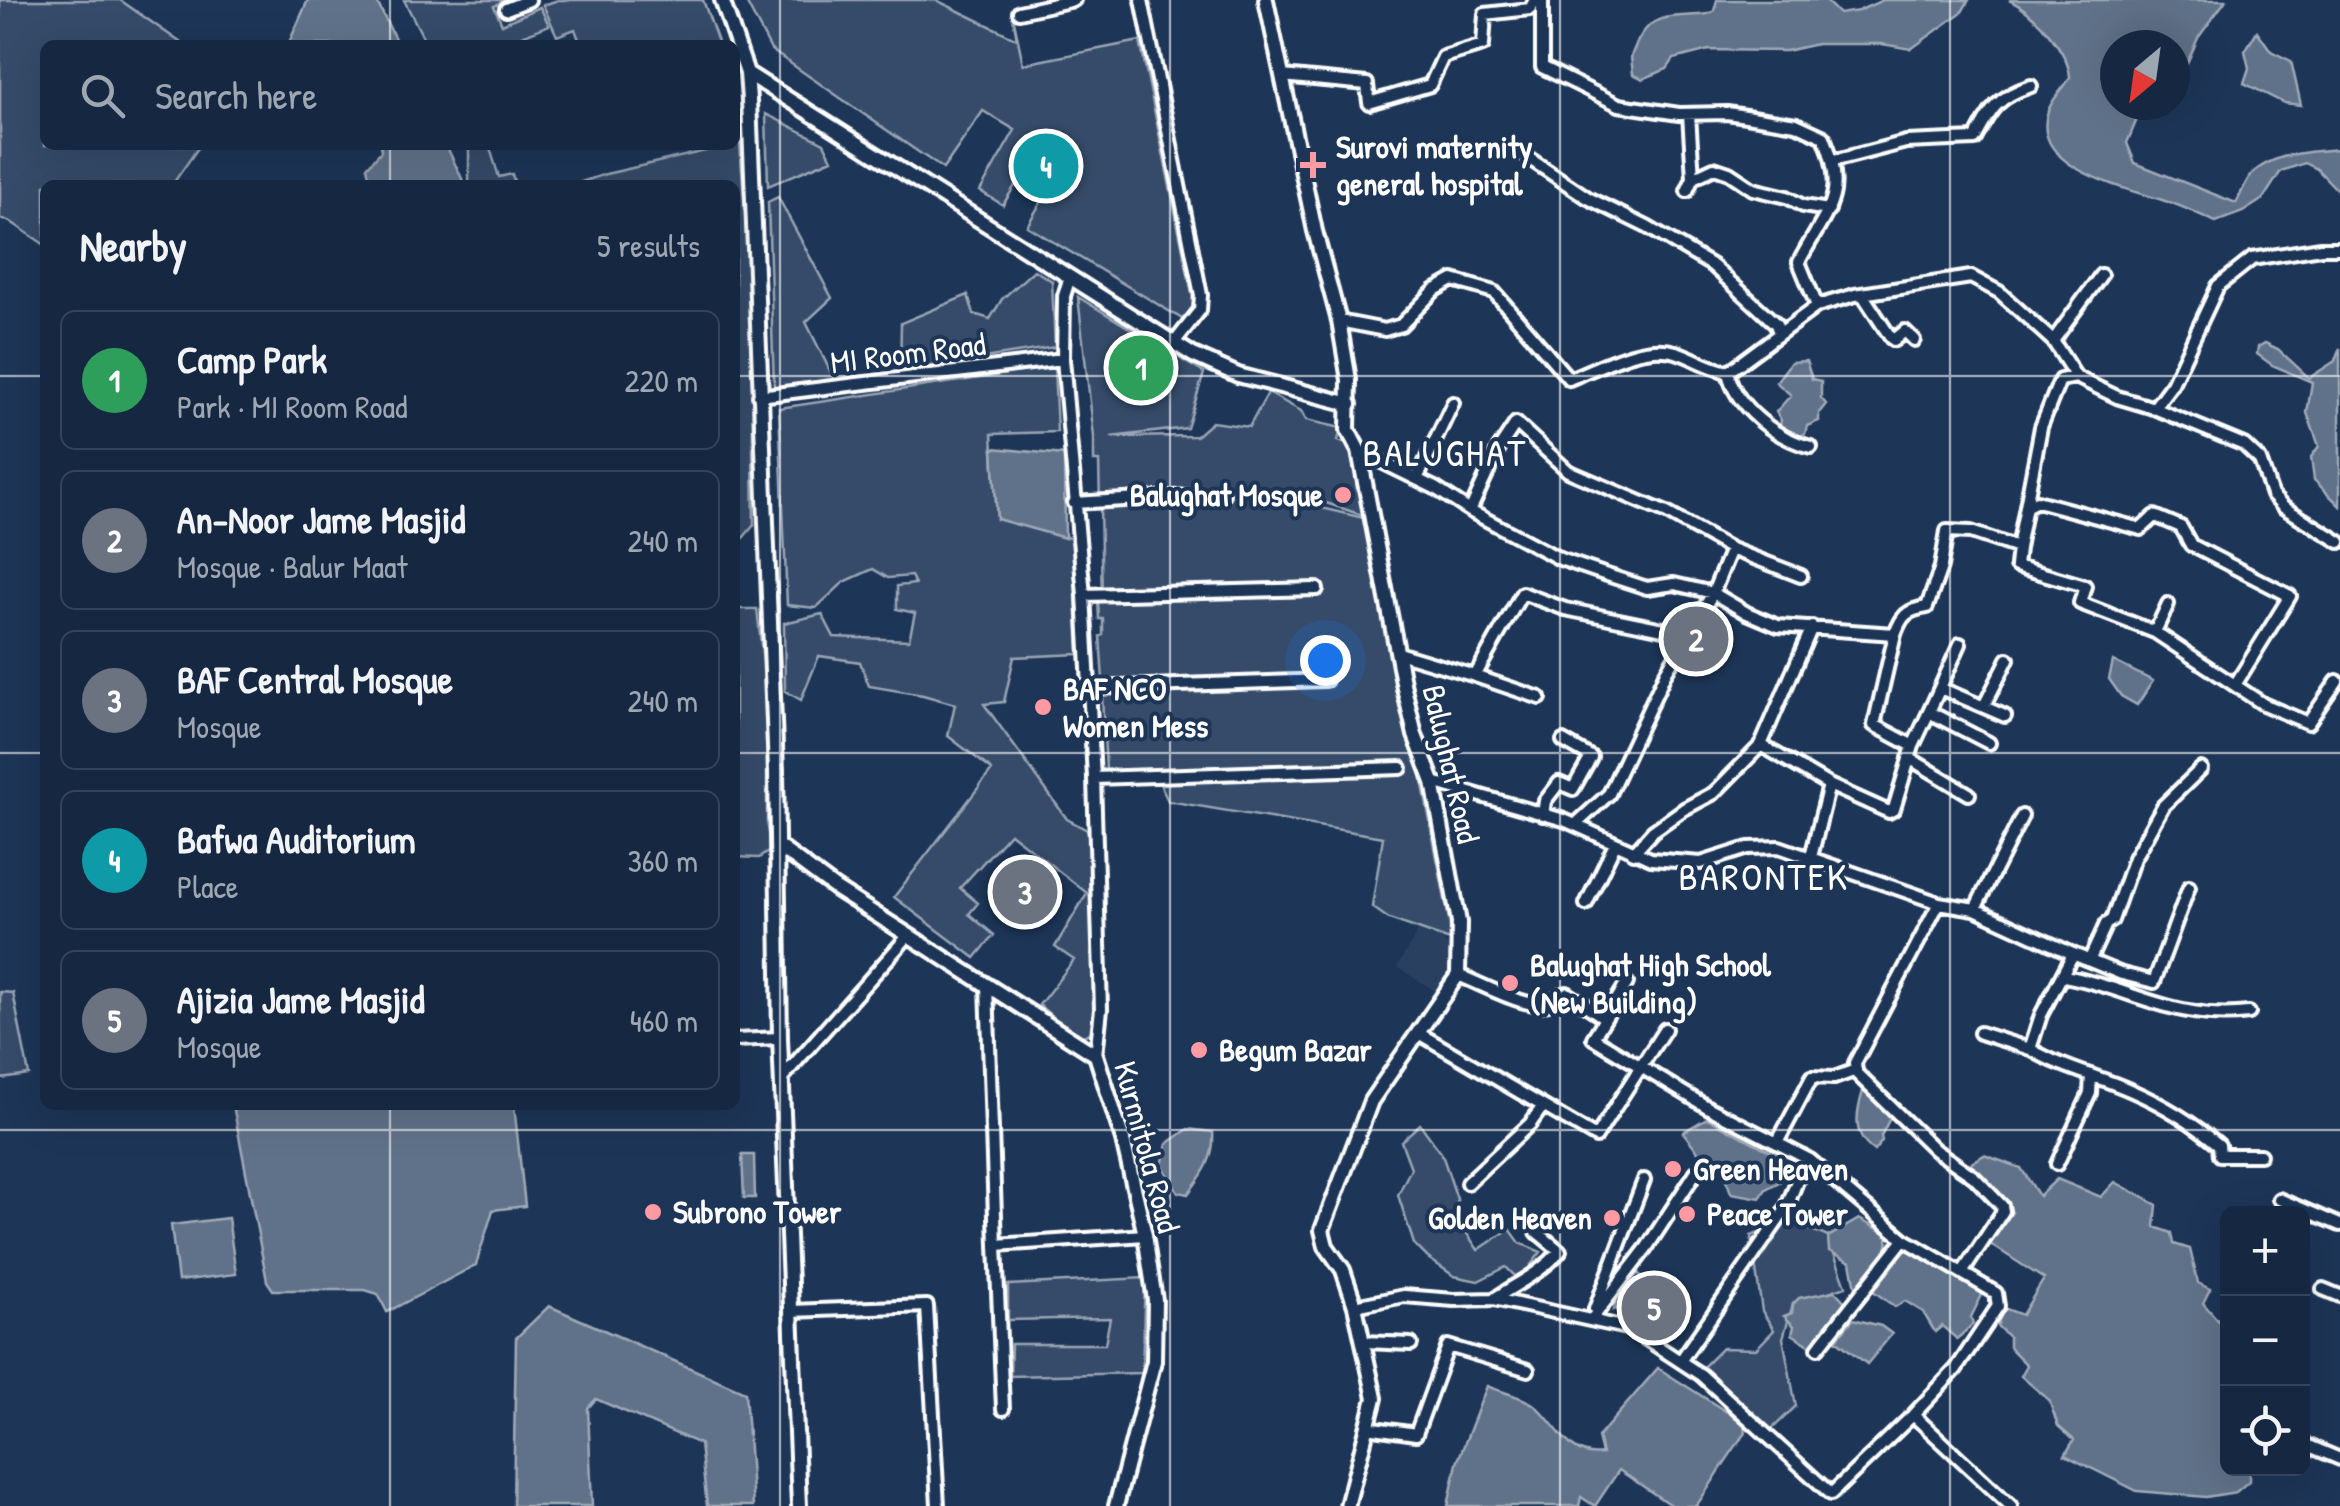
<!DOCTYPE html>
<meta charset="utf-8">
<style>
:root{--surface:#162841;--page:#1f3048;--text:#f1f3f6;--muted:#9ea6b1;--line:#35445a;--accent:#ff9aa2}
body{margin:0;font-family:"Patrick Hand",sans-serif;background:var(--page);color:var(--text)}
.controls{position:absolute;right:30px;bottom:30px;display:grid;overflow:hidden;border-radius:15px;box-shadow:0 10px 40px #0002}
.controls button{width:90px;height:90px;display:grid;place-items:center;padding:0;border:0;border-bottom:2px solid var(--line);background:var(--surface);color:var(--text);font:50px sans-serif}
.compass{position:absolute;left:2100px;top:30px;width:90px;height:90px;border-radius:50%;background:var(--surface);box-shadow:0 10px 40px #0002;rotate:209deg}
.you{position:absolute;left:1325px;top:660px;width:35px;height:35px;margin:-25px;border:8px solid #fff;border-radius:50%;background:#1a73e8;box-shadow:0 0 0 15px #1a73e833}
.badge{display:grid;place-items:center;width:65px;height:65px;border-radius:50%;background:var(--accent);color:#fff;font-size:32px;font-weight:700}
.pin{position:absolute;translate:-50% -50%;border:5px solid #fff;box-shadow:0 2px 10px #0006}
.list{margin:0;padding:0;list-style:none}
h2{display:flex;justify-content:space-between;align-items:center;height:130px;margin:0;padding:0 40px;font-size:42px}
h2 small{font-size:32px;font-weight:400;color:var(--muted)}
.list li{display:grid;grid-template-columns:65px 1fr auto;gap:30px;align-items:center;box-sizing:border-box;height:140px;margin:0 20px 20px;padding:0 20px;border:2px solid var(--line);border-radius:15px}
.list b{display:block;font-size:38px;white-space:nowrap}
.list p{margin:0;font-size:32px;white-space:nowrap;color:var(--muted)}
.list em{font-size:32px;font-style:normal;color:var(--muted)}
.icon{flex:none;width:55px;height:55px;fill:none;stroke:currentColor;stroke-width:2;stroke-linecap:round;stroke-linejoin:round}
.map{position:relative;flex:none;width:2340px;height:1506px;overflow:hidden}
.search{position:absolute;background:var(--surface);box-shadow:0 10px 40px #0002;left:40px;top:40px;width:700px;height:110px;display:flex;align-items:center;gap:25px;box-sizing:border-box;padding:0 35px;border-radius:15px;color:var(--muted);font-size:38px}
.panel{position:absolute;background:var(--surface);box-shadow:0 10px 40px #0002;left:40px;top:180px;width:700px;height:930px;border-radius:15px}
.map>svg:first-child{display:block}
.built{fill:#2a4161}
.green{fill:#364b69;stroke:#9aa5b4;stroke-width:2.5}
.water{fill:#617289;stroke:#a0aab8;stroke-width:2.5}
.lines{fill:none;stroke-linecap:round;stroke-linejoin:round}
.minor-casing{stroke:#fff;stroke-width:18}
.tertiary-casing{stroke:#fff;stroke-width:20}
.minor{stroke:#1d3557;stroke-width:10}
.tertiary{stroke:#1d3557;stroke-width:12}
.grid{fill:none;stroke:#fff;stroke-width:2.5;stroke-opacity:0.55}
.poi-dot{fill:#ff9aa2;stroke:#1d3557;stroke-width:4}
.labels{text-anchor:middle;stroke-width:8;stroke-linejoin:round;paint-order:stroke}
.poi-label{font-size:32px;font-weight:bold;fill:#fff;stroke:#1d3557;text-anchor:start}
.street-label{font-size:32px;fill:#fff;stroke:#1d3557}
.quarter-label{font-size:38px;letter-spacing:2.5px;fill:#fff;stroke:#1d3557}
</style>
<div class="map">
<svg width="2340" height="1506" viewBox="0 0 2340 1506">
<rect width="100%" height="100%" fill="#1d3557"/>
<filter id="ink" filterUnits="userSpaceOnUse"><feTurbulence type="fractalNoise" baseFrequency=".01" numOctaves="2"/><feDisplacementMap in="SourceGraphic" scale="20" xChannelSelector="R" yChannelSelector="G"/><feConvolveMatrix kernelMatrix="1 2 1 2 8 2 1 2 1" color-interpolation-filters="sRGB"/></filter>
<g filter="url(#ink)">
<path class="built" d="M1419 929 1458 949 1449 984 1437 992 1397 967Z"/>
<path class="green" d="M0 0H120L184 45H45V145H200L172 185H45V245L11 222 0 218Z
M404 0H507L494 6 502 24 540 7 549 25 500 45H427Z
M558 0H703L719 45H581L575 29 557 36 543 5Z
M745 0H936L1017 39 1012 11 1023 64 1140 41 1196 313 1184 320 1027 226 1070 153 1044 138 1003 205 980 191 1015 130 983 111 943 169 771 50Z
M766 114 824 143 832 159 768 186Z
M740 143 751 293 754 525 743 538H735V185H572L606 174Z
M469 145H489L499 177 512 174 515 185H469Z
M778 197 832 298 806 322 834 379 774 387 768 202Z
M1034 270 1052 281 1055 347 900 371 901 323 968 295 974 314 990 319 1002 299Z
M1078 297 1204 373 1187 428 1111 437 1196 436 1212 422 1249 427 1268 393 1301 411 1306 420 1341 428 1338 441 1350 445 1365 516 1314 499H1283L1372 520 1453 941 1389 919 1372 907 1383 837 1168 801 1154 771H1106L1102 696 1104 695 1100 636 1103 635V619H1099L1098 600 1102 599 1099 461H1094V437Z
M1054 367 1057 432 992 434 997 519 1073 539 1079 654 1014 657 1004 702 984 704 1067 819 1089 831 1096 1031 1077 1038 1039 1005 1074 960 1055 947 1087 893 1010 833 960 888 978 903 969 914 994 935 975 958 894 897 992 770 948 736 955 704 923 695 869 686 860 662 819 656 801 700 785 691 784 623 822 614 834 637 909 640 915 613 897 609V586L915 584 911 576 888 578 873 569 844 582 816 608 787 605 779 408Z
M735 609H757L767 696V827L771 850 759 858 735 857Z
M0 992 13 993 29 1075 1 1079Z
M1420 1124 1442 1154 1457 1199 1458 1220 1478 1250 1510 1229 1520 1243 1541 1252 1519 1280 1506 1267 1478 1281 1454 1276 1428 1258 1414 1244 1398 1195 1411 1168 1401 1141Z
M1790 1221 1828 1237 1846 1286 1793 1304 1783 1338 1796 1406 1768 1433 1699 1371 1722 1348 1756 1349 1774 1330 1762 1311 1751 1236Z
M1145 1278 1142 1373 1010 1376 1011 1344H1105L1110 1318 1008 1320V1285Z"/>
<path class="water" d="M308 0H376L398 45H288Z
M1717 0H1825L1839 14 1858 11 1883 0H1969L1962 12 1911 49 1882 44H1817L1786 51 1709 50 1674 59 1667 69 1643 79 1633 74 1631 57C1648 8 1669 19 1708 14L1714 11Z
M2009 0H2226L2198 38 2185 68 2175 77V45H2115V105H2143L2127 143 2135 163 2236 203C2241 195 2245 181 2252 174 2273 153 2313 151 2340 149V193L2317 169 2305 163 2281 171 2263 199 2243 212 2216 222C2200 215 2183 206 2165 201 2129 189 2028 169 2048 111 2052 99 2063 89 2070 78 2069 51 2034 12 2009 0Z
M2257 31 2271 51 2291 61 2301 105 2284 103 2244 83 2249 68 2245 51Z
M380 145H446L465 185H371L367 167 381 151Z
M2265 343 2278 349 2309 378 2335 361 2340 348V506L2314 480 2311 457 2319 446 2307 413 2312 382 2272 365 2257 354 2258 347Z
M1806 361 1812 379 1821 381V398L1826 404 1819 413V421L1807 426 1805 434 1796 437 1780 426 1781 420 1776 412 1791 395 1776 382 1791 362Z
M993 448 1064 455 1065 538 997 519Z
M2113 661 2153 681 2137 705 2121 696 2109 679Z
M1863 1091 1870 1092 1893 1112 1881 1136 1882 1141 1874 1151C1852 1136 1856 1114 1863 1091Z
M233 1105H514L525 1206 493 1210 476 1265 387 1312 378 1294 365 1290H273L267 1281Z
M1707 1118 1779 1156 1786 1163 1781 1181 1766 1189 1760 1198 1731 1193 1722 1167 1703 1158 1683 1132Z
M1188 1129 1213 1132C1215 1158 1203 1174 1188 1194L1178 1192 1162 1165 1167 1144Z
M742 1155H754L755 1198H744Z
M1984 1155 2021 1168 2039 1196 2057 1179 2101 1197 2115 1182 2157 1205 2155 1227 2172 1233 2174 1244 2190 1249 2198 1283 2210 1289 2203 1303 2223 1326 2227 1327 2228 1468 2249 1469V1481L2236 1492 2206 1497 2137 1491 2065 1455 2074 1440 2058 1426 2049 1400 2021 1376 2027 1365 2009 1347V1337L1997 1326 2004 1308 2022 1315 2044 1279 1990 1244 2012 1212 1970 1164Z
M228 1218 236 1274 178 1281 171 1225Z
M1859 1219 1889 1235 1885 1255 1861 1287 1856 1288 1851 1262 1829 1251 1828 1237Z
M1904 1247 1983 1293 1971 1317 1973 1324 1957 1339 1942 1326 1935 1332 1923 1312 1905 1301 1895 1307 1872 1290Z
M1635 1271 1653 1285 1639 1289 1633 1304 1614 1310 1618 1294Z
M1835 1291 1846 1303 1811 1346 1792 1334 1794 1326 1784 1316 1792 1313 1793 1304 1799 1298Z
M549 1306 745 1392 753 1506H707L700 1444 596 1399 588 1408 592 1506H513L516 1338Z
M1853 1319 1881 1326 1892 1334 1867 1364 1836 1340Z
M1658 1368 1744 1423 1746 1433C1726 1457 1715 1480 1696 1506H1672L1619 1470 1595 1506 1581 1497 1579 1506H1448L1457 1463 1487 1386C1501 1392 1521 1396 1533 1404 1555 1420 1568 1460 1602 1454L1598 1437Z"/>
<g class="lines">
<g class="minor-casing">
<path id="minor" d="M1142 0 1201 295 1200 310 1174 343
M1542 0V67L1619 105 1679 114 1727 113 1796 124 1824 137C1849 198 1826 210 1799 262L1817 306
M506 9 529 0
M1019 12 1074 0
M1282 76 1367 84 1369 103 1430 85 1443 57 1483 45 1485 14 1530 9 1535 0
M1689 114 1693 178
M1518 151 1588 198 1647 227 1713 266 1776 324 1779 333
M1833 161 1906 142 1975 139C1991 109 1997 97 2031 86
M1687 191 1693 178 1714 168 1729 173 1753 189 1787 197 1803 206 1829 210
M1070 277 1064 296 1063 359 1084 595 1094 778 1101 1009 1096 1055
M1862 294 1891 338 1894 340 1905 331 1914 340
M1339 321 1385 330 1401 325 1435 290 1453 280 1494 292 1569 379C1600 367 1643 342 1676 352 1695 358 1706 367 1728 372
M2053 341 2101 275
M1728 372 1817 306 1855 295 1971 277 1999 292 2053 341 2076 377 2117 397 2154 408 2172 384 2218 286 2252 259 2321 248H2340
M1728 372C1735 407 1777 439 1811 447
M759 396 1063 359
M2154 408 2244 445 2260 460 2272 495 2283 507 2340 542
M1359 451 1435 488 1470 511 1560 559 1601 573 1647 588 1674 584 1713 593 1747 613 1778 626 1895 634C1902 615 1907 610 1927 607L1941 567 1947 531 1971 532 2018 548 2016 566 2085 586 2080 603 2155 632 2263 704 2308 723 2337 681
M1417 479 1453 403
M1074 503 1223 494
M2027 506 2037 501 2141 529 2155 516 2181 527 2191 545 2290 596 2235 685
M1470 511 1498 450 1516 423 1568 471 1667 513 1731 549 1713 593 1666 672 1609 794 1575 825
M2018 548 2041 427 2060 380 2076 377
M1731 549 1801 576
M1084 595 1317 589
M1812 627 1761 745 1829 785
M2155 632 2168 604
M1895 634 1874 725 1913 746
M1398 653 1475 676 1522 593 1565 609 1688 634
M1475 676 1540 698
M1089 688 1326 680
M1940 688 2005 716
M1984 706 2008 659
M1929 712 1960 644
M1909 758 1969 794
M1094 778 1401 768
M1433 782 1564 820 1651 859 1701 863 1748 848 1779 847 1939 903 1975 909 2073 954 2041 1015 2030 1049C2062 1068 2098 1076 2132 1091 2164 1105 2193 1123 2219 1145L2220 1155H2260
M1543 815 1545 801 1559 783 1573 789 1591 757 1563 741
M1633 853 1653 831 1684 809 1714 793 1761 745
M1811 857 1829 785 1889 812 1894 809 1913 746 1929 712 1989 743
M1586 904 1615 844
M1975 909 2022 816
M2073 954 2122 974 2154 982 2189 887
M2090 959 2106 924 2112 920 2134 858 2163 806 2201 769
M1458 975C1477 982 1527 1009 1545 1004 1553 1002 1559 995 1567 993L1605 1018
M2064 976C2132 988 2175 1022 2249 1013
M1627 983 1593 1038 1709 1108 1810 1160 1904 1239
M987 986 996 1245 1145 1235
M1980 1033 2030 1049
M1420 1034 1596 1137 1665 1029
M735 1040 780 1038
M782 1078 908 936
M1778 1141 1812 1077 1834 1078 1856 1070
M2057 1164 2090 1093 2091 1075
M1467 1183 1530 1124 1543 1106
M2279 1199 2340 1225
M996 1245 1003 1409
M2323 1289 2340 1296
M1494 1299C1519 1282 1540 1274 1560 1251L1537 1232
M1355 1306 1404 1296 1454 1300 1494 1299 1631 1329 1701 1375 1831 1494 1913 1415 2011 1506
M1595 1309 1644 1180
M791 1311 927 1306 938 1506
M1592 1319 1647 1247 1696 1172
M1365 1342 1411 1344
M1818 1348 1904 1239 1962 1273
M1681 1360 1786 1209 1797 1181 1810 1160
M1913 1415 1956 1369 1998 1306 1996 1293 1962 1273 2003 1211 2002 1206 1974 1177 1935 1150 1856 1073 1855 1063 1939 903
M1367 1427 1416 1434 1448 1346 1528 1370
M2302 1443 2340 1459"/>
</g>
<g class="tertiary-casing">
<path id="tertiary" d="M722 0 747 73 749 100 776 771 780 1038 799 1506
M1266 0 1315 231 1339 321 1349 380 1348 430 1359 451 1404 688 1415 735 1433 782 1459 922 1458 975 1371 1101 1322 1230 1326 1246 1343 1270 1355 1306 1375 1398 1347 1506
M747 73 1193 355 1238 375 1350 404
M778 846 836 889 1096 1055 1123 1140 1145 1235 1155 1300 1154 1361 1116 1506"/>
</g>
<use href="#minor" class="minor"/>
<use href="#tertiary" class="tertiary"/>
</g>
</g>
<path class="grid" d="M390 0V45M780 0V1506M1170 0V1506M1560 0V1506M1950 0V1506M390 145V185M0 376H45M735 376H2340M0 753H45M735 753H2340M390 1105V1506M0 1130H2340"/>
<g class="poi-dot">
<path d="M1308 150h10v10h10v10h-10v10h-10v-10h-10v-10h10z"/>
<circle cx="1343" cy="495" r="10"/>
<circle cx="1043" cy="707" r="10"/>
<circle cx="1510" cy="983" r="10"/>
<circle cx="1199" cy="1050" r="10"/>
<circle cx="1673" cy="1169" r="10"/>
<circle cx="653" cy="1212" r="10"/>
<circle cx="1687" cy="1214" r="10"/>
<circle cx="1612" cy="1218" r="10"/>
</g>
<g class="labels">
<g class="poi-label">
<text x="1336" y="158">Surovi maternity<tspan x="1336" dy="37">general hospital</tspan></text>
<text x="1323" y="506" text-anchor="end">Balughat Mosque</text>
<text x="1063" y="700">BAF NCO<tspan x="1063" dy="37">Women Mess</tspan></text>
<text x="1530" y="976">Balughat High School<tspan x="1530" dy="37">(New Building)</tspan></text>
<text x="1219" y="1061">Begum Bazar</text>
<text x="1693" y="1180">Green Heaven</text>
<text x="673" y="1223">Subrono Tower</text>
<text x="1707" y="1225">Peace Tower</text>
<text x="1592" y="1229" text-anchor="end">Golden Heaven</text>
</g>
<g class="street-label">
<text transform="translate(908 353) rotate(-7)" y="11">MI Room Road</text>
<text transform="translate(1451 764) rotate(77)" y="11">Balughat Road</text>
<text transform="translate(1147 1147) rotate(75)" y="11">Kurmitola Road</text>
</g>
<g class="quarter-label">
<text x="1445" y="466">BALUGHAT</text>
<text x="1764" y="890">BARONTEK</text>
</g>
</g>
</svg>
<div class="controls">
<button>+</button>
<button>−</button>
<button><svg class="icon" aria-label="locate" viewBox="0 0 24 24"><circle cx="12" cy="12" r="6"/><path d="M12 2v4M12 18v4M2 12h4M18 12h4"/></svg></button>
</div>
<svg class="compass" viewBox="-18 -18 36 36"><path d="M0-13l5 13h-10z" fill="#e53935"/><path d="M0 13l5-13h-10z" fill="#9ea6b1"/></svg>
<div class="you"></div>
<div class="pin badge" style="left:1141px;top:368px;background:#2e9e5b">1</div>
<div class="pin badge" style="left:1696px;top:639px;background:#6b7280">2</div>
<div class="pin badge" style="left:1025px;top:892px;background:#6b7280">3</div>
<div class="pin badge" style="left:1046px;top:166px;background:#0f9aa8">4</div>
<div class="pin badge" style="left:1654px;top:1308px;background:#6b7280">5</div>
<div class="search"><svg class="icon" aria-label="search" viewBox="0 0 24 24"><circle cx="10" cy="10" r="6"/><path d="M15 15l6 6"/></svg>Search here</div>
<section class="panel">
<h2>Nearby<small>5 results</small></h2>
<ul class="list">
<li><span class="badge" style="background:#2e9e5b">1</span><div><b>Camp Park</b><p>Park · MI Room Road</p></div><em>220 m</em></li>
<li><span class="badge" style="background:#6b7280">2</span><div><b>An-Noor Jame Masjid</b><p>Mosque · Balur Maat</p></div><em>240 m</em></li>
<li><span class="badge" style="background:#6b7280">3</span><div><b>BAF Central Mosque</b><p>Mosque</p></div><em>240 m</em></li>
<li><span class="badge" style="background:#0f9aa8">4</span><div><b>Bafwa Auditorium</b><p>Place</p></div><em>360 m</em></li>
<li><span class="badge" style="background:#6b7280">5</span><div><b>Ajizia Jame Masjid</b><p>Mosque</p></div><em>460 m</em></li>
</ul>
</section>
</div>
